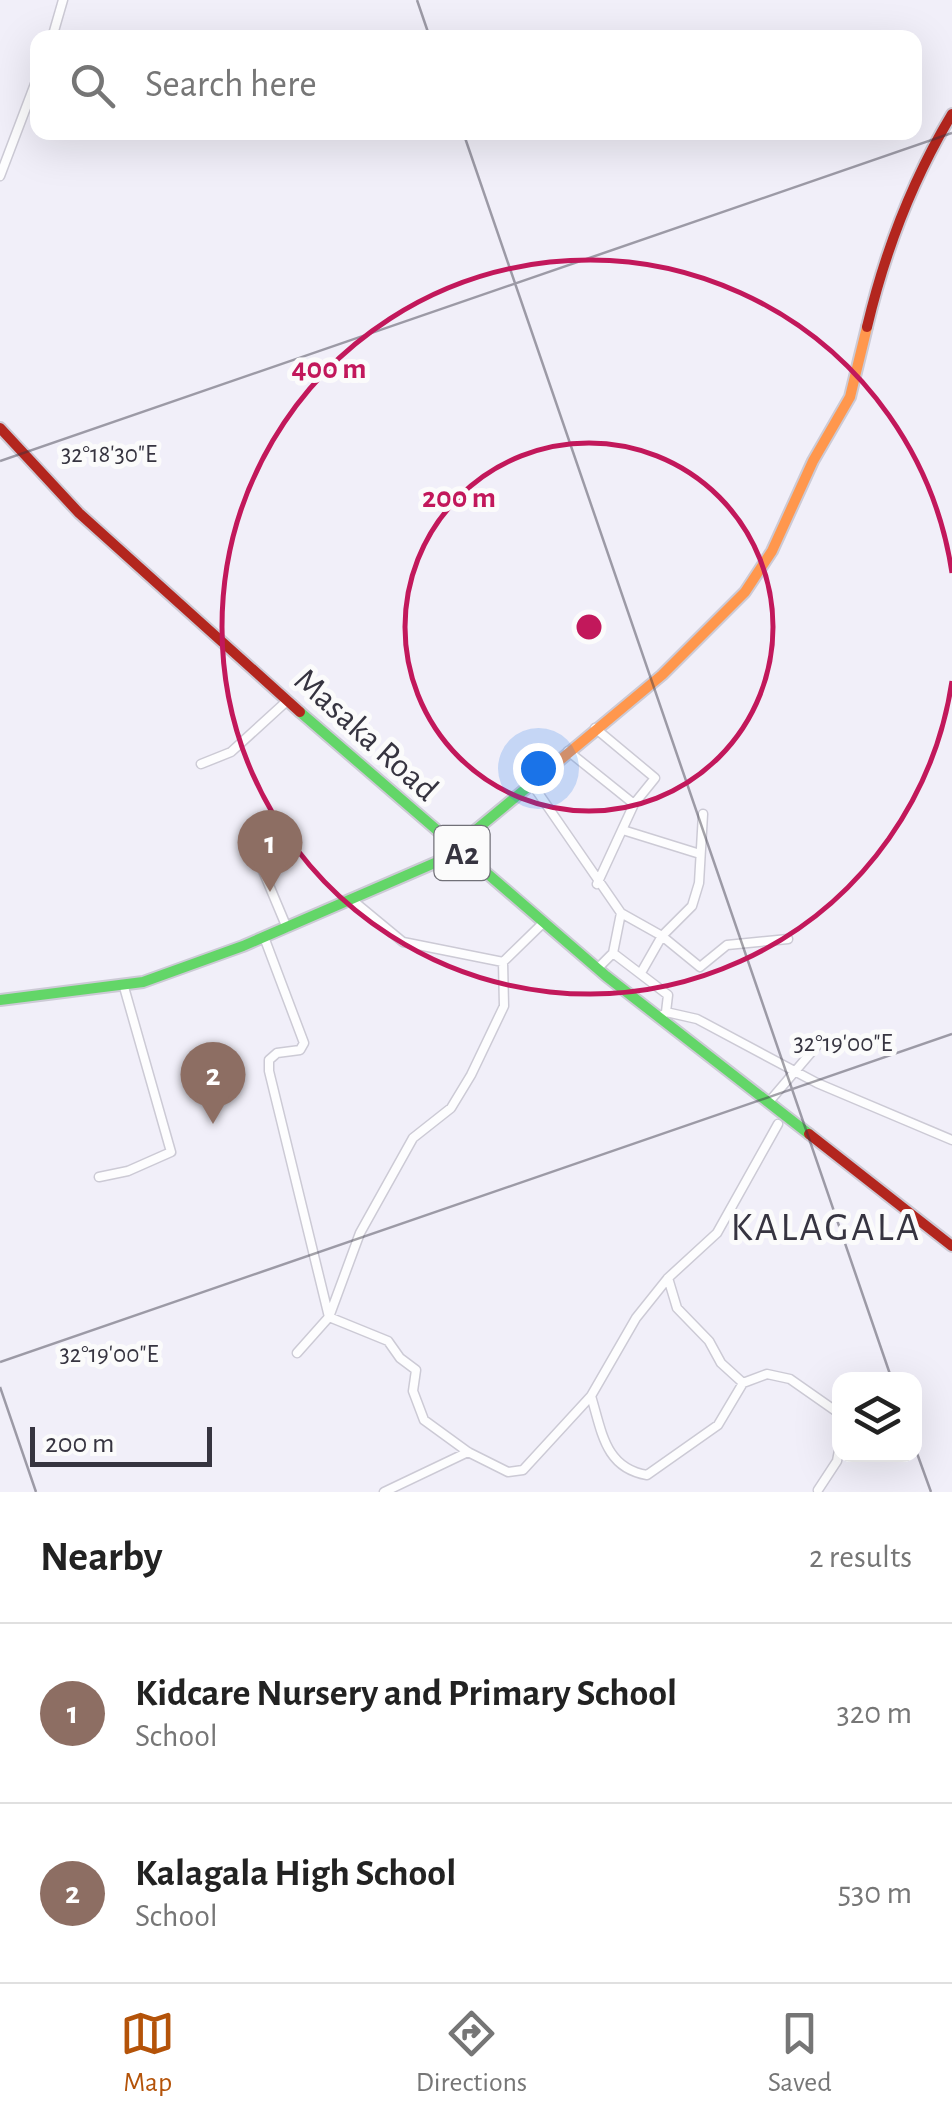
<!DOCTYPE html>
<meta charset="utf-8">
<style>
:root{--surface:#fff;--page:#f6f6f6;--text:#222;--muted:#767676;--line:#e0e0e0;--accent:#b45309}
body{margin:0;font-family:"Alegreya Sans",sans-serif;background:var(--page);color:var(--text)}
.controls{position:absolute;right:30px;bottom:30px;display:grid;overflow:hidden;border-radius:20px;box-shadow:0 10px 40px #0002}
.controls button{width:90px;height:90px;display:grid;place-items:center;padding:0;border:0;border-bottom:2px solid var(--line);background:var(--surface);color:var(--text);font:50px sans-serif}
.scale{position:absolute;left:30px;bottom:25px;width:182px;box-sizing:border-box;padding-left:10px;border:5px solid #363440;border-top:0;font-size:28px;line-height:35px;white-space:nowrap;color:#363440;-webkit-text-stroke:8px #fbfbfb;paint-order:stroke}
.you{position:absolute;left:538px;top:768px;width:35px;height:35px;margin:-25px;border:8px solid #fff;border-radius:50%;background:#1a73e8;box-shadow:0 0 0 15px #1a73e833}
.badge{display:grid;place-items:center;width:65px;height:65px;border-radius:50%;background:var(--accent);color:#fff;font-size:32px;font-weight:700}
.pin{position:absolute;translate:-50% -82px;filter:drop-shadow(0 2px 5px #0008)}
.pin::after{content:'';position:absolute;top:52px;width:35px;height:30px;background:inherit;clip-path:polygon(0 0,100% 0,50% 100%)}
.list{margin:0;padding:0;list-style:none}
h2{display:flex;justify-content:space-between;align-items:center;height:130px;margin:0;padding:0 40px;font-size:42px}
h2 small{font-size:32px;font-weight:400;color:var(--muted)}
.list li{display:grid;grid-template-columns:65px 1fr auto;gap:30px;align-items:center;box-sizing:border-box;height:180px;padding:0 40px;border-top:2px solid var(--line)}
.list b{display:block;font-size:38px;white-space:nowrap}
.list p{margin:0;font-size:32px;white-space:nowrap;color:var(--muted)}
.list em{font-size:32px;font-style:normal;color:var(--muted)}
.icon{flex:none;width:55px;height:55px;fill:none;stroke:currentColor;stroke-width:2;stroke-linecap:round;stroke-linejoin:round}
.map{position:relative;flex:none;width:952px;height:1492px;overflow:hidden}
.search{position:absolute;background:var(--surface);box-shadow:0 10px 40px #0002;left:30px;right:30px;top:30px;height:110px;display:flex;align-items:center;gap:25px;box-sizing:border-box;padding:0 35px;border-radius:20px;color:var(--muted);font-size:38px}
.sheet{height:490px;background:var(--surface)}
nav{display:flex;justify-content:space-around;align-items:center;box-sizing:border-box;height:140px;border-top:2px solid var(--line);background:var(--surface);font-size:28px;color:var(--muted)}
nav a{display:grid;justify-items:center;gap:5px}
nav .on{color:var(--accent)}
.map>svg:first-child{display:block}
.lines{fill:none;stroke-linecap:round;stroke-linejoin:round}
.street-casing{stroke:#cccad5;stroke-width:11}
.fast-casing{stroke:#cccad5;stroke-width:14}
.slow-casing{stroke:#cccad5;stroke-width:14}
.jam-casing{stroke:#cccad5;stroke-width:14}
.street{stroke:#fdfdfe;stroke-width:8}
.fast{stroke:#63d668;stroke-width:10}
.slow{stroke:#ff974d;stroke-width:10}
.jam{stroke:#b3261e;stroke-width:10}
.ticks{fill:none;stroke:#363440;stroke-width:2.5;stroke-opacity:0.45}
.ring{fill:none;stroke:#c2185b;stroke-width:5}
.labels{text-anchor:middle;stroke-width:10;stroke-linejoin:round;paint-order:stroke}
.shield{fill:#fbfbfb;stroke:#717078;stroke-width:2.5}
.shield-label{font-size:32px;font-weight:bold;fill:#363440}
.street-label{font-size:35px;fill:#363440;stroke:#fbfbfb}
.quarter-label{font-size:40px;letter-spacing:2.5px;fill:#363440;stroke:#fbfbfb}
.ticks-label{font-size:25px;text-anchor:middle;fill:#363440;stroke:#fbfbfb;stroke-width:10;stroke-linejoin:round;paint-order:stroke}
.centre{fill:#c2185b;stroke:#fbfbfb;stroke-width:5}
.ring-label{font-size:30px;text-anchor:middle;font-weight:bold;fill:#c2185b;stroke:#fbfbfb;stroke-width:10;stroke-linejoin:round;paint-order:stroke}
</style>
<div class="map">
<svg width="952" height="1492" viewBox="0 0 952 1492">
<rect width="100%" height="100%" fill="#f1eff9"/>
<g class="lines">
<g class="street-casing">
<path id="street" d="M52 38 63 0
M0 176 38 76
M595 728 655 778 634 804 597 884
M568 751 634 804
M201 764 231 752 288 700
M530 781 621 913 662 936 700 967 727 945 788 939
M626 831 700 854
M253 847 287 928
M351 899 403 942 503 962
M264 937 304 1043 300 1050 277 1053 269 1060V1071L329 1317 388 1341 400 1358 416 1370 413 1391 424 1420 468 1452 508 1472 523 1470 591 1396 636 1318 668 1278 717 1233 778 1124
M613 953 668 995 666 1012
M597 969 613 953 621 913
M642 971 662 936 692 906 699 883 703 814
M659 1018 666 1012 697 1019 817 1083 952 1140
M768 1103 820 1042
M99 1177 128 1171 171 1152 124 987
M668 1278 677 1308 709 1341 721 1363 743 1383
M297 1353 329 1317 360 1233 413 1138 451 1108 471 1075 504 1006 503 962 542 924
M591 1396C602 1432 605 1468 647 1475L718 1425 743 1383 767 1374 790 1379 840 1414
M818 1490 837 1461 840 1445
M384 1492 468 1452"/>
</g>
<g class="fast-casing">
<path id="fast" d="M300 712 606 976 809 1134
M0 1000 143 982 243 946 437 862 529 786"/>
</g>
<g class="slow-casing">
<path id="slow" d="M529 786 662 675 745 592 772 551 813 461 850 397 867 327"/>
</g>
<g class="jam-casing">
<path id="jam" d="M867 327C885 251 911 182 952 114
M0 428 79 513 300 712
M809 1134 952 1246"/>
</g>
<use href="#street" class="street"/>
<use href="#fast" class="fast"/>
<use href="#slow" class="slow"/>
<use href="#jam" class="jam"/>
</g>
<path class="ticks" d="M417 0 430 38M463 132 892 1380M0 461 952 133M0 1362 952 1034M0 1387 36 1492M914 1445 931 1492"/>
<g class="ring">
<circle cx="589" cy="627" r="184"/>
<path d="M952 681A367 367 0 1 1 952 573"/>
</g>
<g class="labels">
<rect class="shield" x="434.5" y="826" width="55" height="54" rx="8"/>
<g class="shield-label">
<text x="462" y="864">A2</text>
</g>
<g class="street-label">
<text transform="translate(367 734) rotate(42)" y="12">Masaka Road</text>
</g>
<g class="quarter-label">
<text x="826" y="1240">KALAGALA</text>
</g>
</g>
<g class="ticks-label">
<text x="109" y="462">32°18'30"E</text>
<text x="843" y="1051">32°19'00"E</text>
<text x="109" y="1362">32°19'00"E</text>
</g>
<circle cx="589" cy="627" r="15" class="centre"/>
<g class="ring-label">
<text x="329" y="378">400 m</text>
<text x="459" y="507">200 m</text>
</g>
</svg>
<div class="controls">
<button><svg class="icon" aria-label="layers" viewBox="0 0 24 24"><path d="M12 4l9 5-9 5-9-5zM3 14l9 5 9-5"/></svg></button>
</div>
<div class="scale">200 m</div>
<div class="you"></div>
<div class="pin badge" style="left:270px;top:892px;background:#8d6e63">1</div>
<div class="pin badge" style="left:213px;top:1124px;background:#8d6e63">2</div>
<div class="search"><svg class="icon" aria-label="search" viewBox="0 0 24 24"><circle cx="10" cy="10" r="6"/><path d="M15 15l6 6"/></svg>Search here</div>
</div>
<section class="sheet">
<h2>Nearby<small>2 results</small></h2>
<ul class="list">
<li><span class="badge" style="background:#8d6e63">1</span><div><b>Kidcare Nursery and Primary School</b><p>School</p></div><em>320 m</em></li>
<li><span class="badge" style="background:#8d6e63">2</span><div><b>Kalagala High School</b><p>School</p></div><em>530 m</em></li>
</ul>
</section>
<nav>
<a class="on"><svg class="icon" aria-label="map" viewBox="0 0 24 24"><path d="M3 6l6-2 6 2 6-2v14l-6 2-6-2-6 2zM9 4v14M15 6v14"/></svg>Map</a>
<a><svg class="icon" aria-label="directions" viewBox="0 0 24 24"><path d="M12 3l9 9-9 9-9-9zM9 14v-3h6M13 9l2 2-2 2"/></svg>Directions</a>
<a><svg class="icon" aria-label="saved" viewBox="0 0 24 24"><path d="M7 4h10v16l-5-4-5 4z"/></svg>Saved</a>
</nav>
